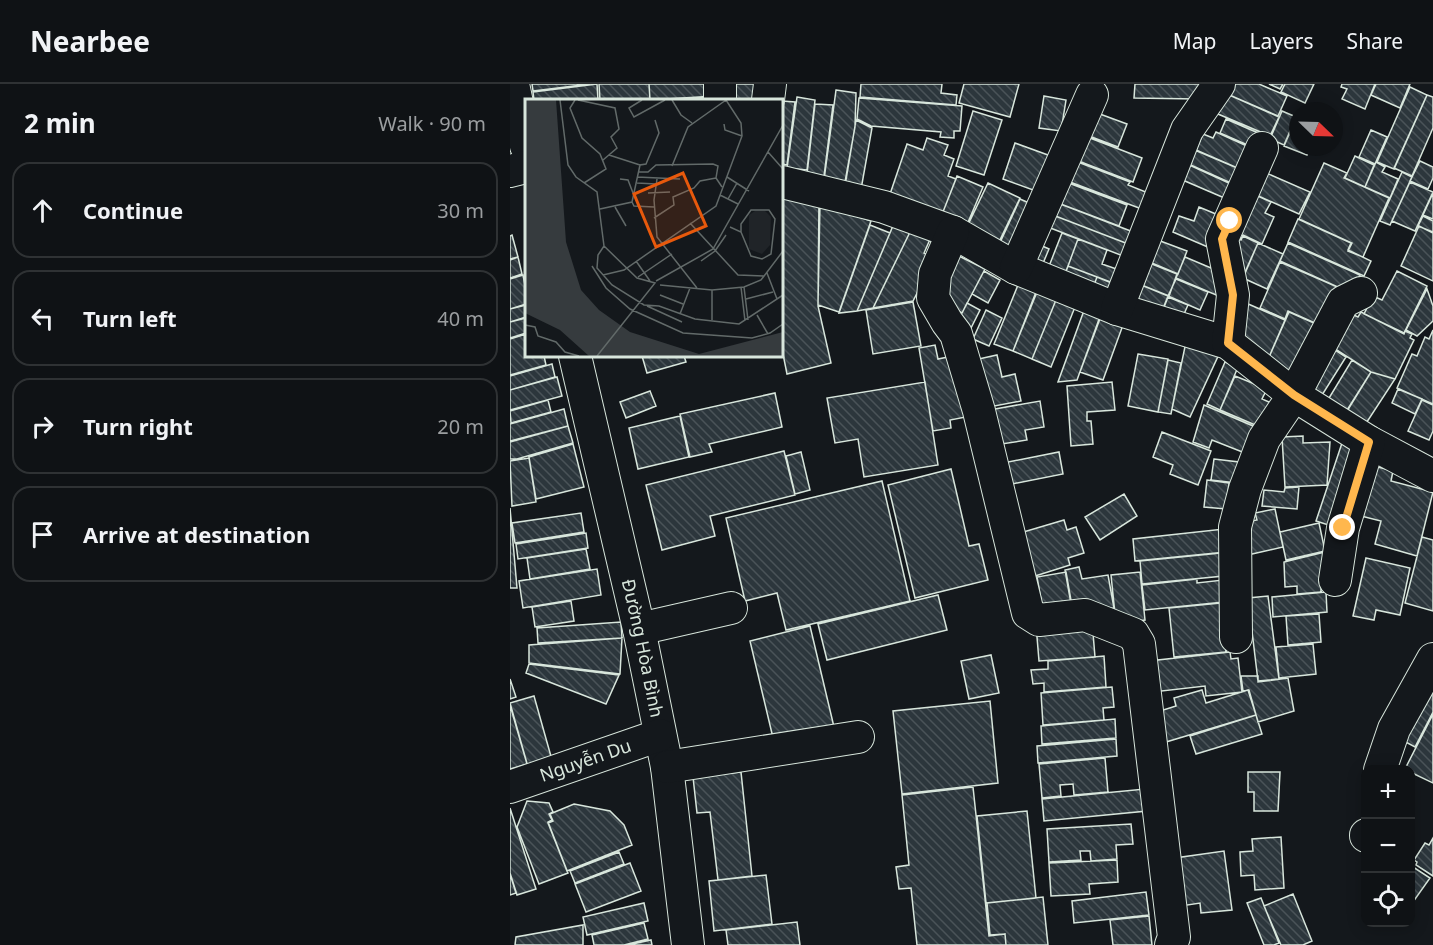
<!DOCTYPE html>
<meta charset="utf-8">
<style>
:root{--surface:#0f1215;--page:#1d2022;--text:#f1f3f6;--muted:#9b9ea0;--line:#2f3234}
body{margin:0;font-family:"Noto Sans",sans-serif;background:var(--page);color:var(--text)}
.controls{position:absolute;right:18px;bottom:18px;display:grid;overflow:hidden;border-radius:12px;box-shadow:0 3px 15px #0003}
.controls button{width:54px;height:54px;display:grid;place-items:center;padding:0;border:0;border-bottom:2px solid var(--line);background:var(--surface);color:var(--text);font:30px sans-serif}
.compass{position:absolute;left:779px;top:18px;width:54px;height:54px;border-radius:50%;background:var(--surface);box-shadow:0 3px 15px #0003;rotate:113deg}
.stop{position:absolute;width:18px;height:18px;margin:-14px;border:4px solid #ffb74d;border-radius:50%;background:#fff}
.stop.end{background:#ffb74d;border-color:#fff;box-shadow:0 2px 6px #0008}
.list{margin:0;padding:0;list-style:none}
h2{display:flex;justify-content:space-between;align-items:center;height:78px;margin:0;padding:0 24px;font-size:26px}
h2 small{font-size:20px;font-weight:400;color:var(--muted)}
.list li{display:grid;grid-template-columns:39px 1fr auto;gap:18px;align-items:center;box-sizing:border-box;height:96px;margin:0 12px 12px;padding:0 12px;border:2px solid var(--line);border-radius:18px}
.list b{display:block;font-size:22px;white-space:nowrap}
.list em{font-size:20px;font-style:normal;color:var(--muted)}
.icon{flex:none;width:33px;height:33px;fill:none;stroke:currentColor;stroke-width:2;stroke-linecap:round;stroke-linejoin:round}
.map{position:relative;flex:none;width:923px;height:861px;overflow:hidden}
header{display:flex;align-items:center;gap:36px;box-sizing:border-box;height:84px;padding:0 30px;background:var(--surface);border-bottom:2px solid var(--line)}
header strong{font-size:28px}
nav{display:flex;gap:33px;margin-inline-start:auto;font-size:21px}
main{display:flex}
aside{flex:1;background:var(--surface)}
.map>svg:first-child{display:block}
.building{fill:url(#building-back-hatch);stroke:#d8e6dc;stroke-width:1.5}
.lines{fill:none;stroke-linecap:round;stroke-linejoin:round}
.minor-casing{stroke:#d8e6dc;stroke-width:34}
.minor{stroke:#14181c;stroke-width:32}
.route{stroke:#ffb74d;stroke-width:8}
.labels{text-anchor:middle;stroke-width:4.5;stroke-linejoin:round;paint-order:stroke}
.street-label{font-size:18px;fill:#d8e6dc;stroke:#14181c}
.inset-road{fill:none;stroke:#626a69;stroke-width:1.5}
.view{fill:#e8590c;fill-opacity:0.15;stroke:#e8590c;stroke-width:3}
.inset-edge{fill:none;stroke:#d8e6dc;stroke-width:3}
</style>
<header>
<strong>Nearbee</strong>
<nav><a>Map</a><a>Layers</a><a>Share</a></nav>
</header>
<main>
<aside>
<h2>2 min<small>Walk · 90 m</small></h2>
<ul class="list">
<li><svg class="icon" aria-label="ahead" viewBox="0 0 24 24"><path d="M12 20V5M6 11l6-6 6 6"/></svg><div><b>Continue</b></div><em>30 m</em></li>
<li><svg class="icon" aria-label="left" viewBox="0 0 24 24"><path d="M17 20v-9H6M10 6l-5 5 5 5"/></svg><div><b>Turn left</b></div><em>40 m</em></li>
<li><svg class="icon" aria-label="right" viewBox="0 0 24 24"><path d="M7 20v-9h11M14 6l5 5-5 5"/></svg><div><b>Turn right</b></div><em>20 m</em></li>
<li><svg class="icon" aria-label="arrive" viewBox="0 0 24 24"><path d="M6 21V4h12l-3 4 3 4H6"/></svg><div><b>Arrive at destination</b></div></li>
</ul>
</aside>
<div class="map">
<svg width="923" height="861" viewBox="0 0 923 861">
<defs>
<pattern id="building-back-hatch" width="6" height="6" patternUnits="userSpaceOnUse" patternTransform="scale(1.5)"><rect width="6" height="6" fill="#2c363c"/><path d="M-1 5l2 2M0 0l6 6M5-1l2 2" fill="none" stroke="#4a5358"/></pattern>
</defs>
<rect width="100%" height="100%" fill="#14181c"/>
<path class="building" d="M22 0H80L23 7Z
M87 0 88 16H24L23 8Z
M89 0H139L140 16H90Z
M139 0H205V12L140 16Z
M214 0H254L253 16 213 15Z
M351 0H432L431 9 447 11 446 21 350 13Z
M454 0H509L500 33 449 19Z
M625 0H701L687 15 624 14Z
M721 0H749L777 12 768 32 717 10Z
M759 0H773L770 5Z
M775 0H804L795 19 771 8Z
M832 0H865L855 25 832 15 837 5 831 3Z
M866 0H900L890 24 861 11Z
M900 3 917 11 884 85 867 78Z
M326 6 346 9 345 43 335 98 314 96Z
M717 10 769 33 760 52 708 30Z
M917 11 923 13V44L902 92 884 84Z
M534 12 556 16 551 47 529 44Z
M199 13V16H173V15Z
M287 13 305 16 297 86 277 84Z
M349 14 452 22 450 47H444V54L430 53 431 48 361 42 347 35Z
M272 17 285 18 277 81 272 80Z
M305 20 323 21 314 92 297 90Z
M579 26 617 40 608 63 571 49Z
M463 27 492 36 474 91 446 82Z
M772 27 786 33 774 61 760 55Z
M788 30V63H800L797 71 774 62Z
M716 35 755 52 749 66 710 49Z
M346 36 362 44 350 111 334 108Z
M861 46 877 53 865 80 849 73Z
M706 48 748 67 739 89 686 66 693 50 703 54Z
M567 49 632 74 623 98 558 73Z
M417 54 438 61 434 71 444 75 438 92 446 95 431 133 376 122 397 60 413 66Z
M505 59 549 75 537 111 493 95Z
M680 64 739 89 732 104 674 78Z
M845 72 864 81 855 103 835 94Z
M560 75 620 98 618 101 643 111 637 127 552 95Z
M910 77 923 83V94L918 105 900 97Z
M866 78 875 83 872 88 888 95 880 114 855 103Z
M675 79 732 105 726 119 668 94Z
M814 79 837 89 834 94 879 114 853 173 838 167 842 159 789 135Z
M747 85 800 108 789 130 737 107Z
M892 88 902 93 880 141 870 137Z
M447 92 473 103 456 143 431 133Z
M548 95 617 121 609 142 540 116Z
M900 98 923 108 905 147 882 137Z
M478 99 510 114 488 160 456 145Z
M272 103 309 114 308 222 321 279 277 290 272 265Z
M737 107 761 118 755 129 764 133 752 160 733 151 731 155 718 150Z
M923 109V135L913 131Z
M510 115 528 123 506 171 488 163Z
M540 116 631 151 626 163 535 128Z
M310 119 361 137 329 228 308 221Z
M689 123 713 133 700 164 663 148 669 132 684 137Z
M535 128 626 163 621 175 530 140Z
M913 132 923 137V148L908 142Z
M788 135 841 159 838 166 861 177 854 192 778 158Z
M385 137 402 144 363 224 347 227Z
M360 141 380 149 347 227 329 229Z
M909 142 923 149V197L891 182Z
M402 144 421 153 414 169 425 174 403 217 363 224Z
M552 149 568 155 551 201 534 195Z
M718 150 731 156 733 152 748 159 732 195Z
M2 151 8 173 0 175V152Z
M568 155 597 166 592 180 615 188 611 202 558 182Z
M645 155 677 167 668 190 637 177Z
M523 158 539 165 531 184 515 177Z
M748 159 773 170 757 205 733 194Z
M778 159 850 191 841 209 770 177Z
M445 170 475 185 452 229 423 213Z
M8 173 12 190 0 194V176Z
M675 173 701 184 705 176 718 216 666 194Z
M637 178 667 190 659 212 629 200Z
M770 178 832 205 814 243 778 227 775 235 750 224Z
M558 182 587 193 581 209 552 197Z
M474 187 490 196 478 219 462 210Z
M887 187 917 202 894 249 854 230 863 212 872 216Z
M13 191 16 206V220L0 225V195Z
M587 193 604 200 598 216 581 209Z
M666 195 698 208 690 226 658 212Z
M629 200 658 212 650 232 621 221Z
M508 201 526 208 503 267 484 260Z
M917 205 923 222V237L907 252 896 246Z
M527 208 546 216 522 275 503 267Z
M658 213 678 221 670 239 651 231Z
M546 216 565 223 541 283 522 275Z
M403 218 411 262 363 270 356 226Z
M457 219 470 226 461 244 433 230 438 221 452 229Z
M736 219 775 236 756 280 721 253Z
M16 221V233L0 238V225Z
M576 221 592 227 567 296 548 298Z
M476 226 492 234 479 262 463 255Z
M833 226 848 233 851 228 894 250 895 247 902 250 900 254 904 256 885 295 861 288 822 263Z
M779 228 813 243 786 303 756 280Z
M591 232 613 241 593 296 570 288Z
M16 234V249L0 254V238Z
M923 246V320L887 304 902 270 907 272 915 253 919 255Z
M16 250V272H34L36 281 0 291V255Z
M677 253 710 268 680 333 662 325Z
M425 261 428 275 447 271 466 331 440 336 441 344 423 347 409 264Z
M819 262 836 273 807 319 790 309Z
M628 270 658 275 648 328 618 322Z
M487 271 492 293 505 290 511 317 474 324 464 276Z
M132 272H174L176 278 137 289Z
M658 276 671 279 661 330 648 328Z
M842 276 861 288 834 331 816 319Z
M715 278 728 283 710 326 697 320Z
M42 280 45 293 0 306V292Z
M861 288 885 295 853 344 834 332Z
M725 292 757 305 752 315 768 322 757 346 710 326Z
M47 293 52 312 0 326V306Z
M415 298 428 381 354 393 348 355 325 359 317 314Z
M602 298 605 326 577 328V337H581L583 360 561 362 557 302Z
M888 305 912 315 905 330 882 319Z
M140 307 146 322 116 334 110 318Z
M265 309 272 343 199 360 202 368 180 373 170 330Z
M38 316 41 328 1 339 0 327Z
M912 316 923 321V347L919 356 898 347Z
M530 317 534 343 515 346 517 356 485 361 479 326Z
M694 321 750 345 740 371 702 356 699 364 683 358Z
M54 325 58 342 0 357V340Z
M170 332 179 373 128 385 119 344Z
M58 342 63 359 7 375H0V358Z
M652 348 701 367 688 401 660 390 663 381 643 373Z
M793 352V359L820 358 817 401 775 403 772 353Z
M833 356 850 371 825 443 806 437Z
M63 360 74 403 26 415 19 373Z
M274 367 285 411 200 432 205 452 152 466 136 401Z
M291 368 300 406 285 410 276 372Z
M549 368 553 390 492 402 488 380Z
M19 374 26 418 2 422 0 377Z
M704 375 729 378 727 399 701 396Z
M857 380 883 387 881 397 923 408 907 472 865 460 871 437 843 430Z
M441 385 459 462 469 460 478 496 405 514 378 401Z
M697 396 719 399 716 425 694 423Z
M372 397 400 517 276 546 267 509 235 517 216 434Z
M789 403 787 425 752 422 754 406 774 408 775 404Z
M614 410 627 432 590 456 575 433Z
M0 424 7 504H0Z
M765 425 773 463 733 472 727 440 747 436 745 429Z
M71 429 74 448 5 459 2 439Z
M554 436 557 446 566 443 574 469 558 474 560 481 522 493 510 449Z
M809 439 815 467 776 476 770 448Z
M714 445 716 468 625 477 623 455Z
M76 449 78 464 8 475 6 460Z
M912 453 923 456V527L895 519Z
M76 465 80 485 20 495 17 474Z
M819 467V505H811V508L787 510V502L775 503 774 478Z
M721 468 724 491 632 500 630 477Z
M856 474 900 484 890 531 866 526 864 536 843 532Z
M569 483 572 495 598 491 604 524 563 531 555 486Z
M87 485 91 511 13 524 9 497Z
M556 488 563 528 534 533 527 493Z
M630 488 635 536 606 540 601 491Z
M687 495V499L722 495 724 517 635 526 632 501Z
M816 508 817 528 763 533 762 513Z
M428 511 437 546 317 576 308 540Z
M758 512 769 595 748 597 738 514Z
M61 517 64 537 25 543 22 523Z
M711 519 716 568 664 573 659 524Z
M809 530 811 558 778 561 776 532Z
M582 537 585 573 529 577 526 541Z
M111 538 112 554 28 559 27 544Z
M300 542 324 643 264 658 240 557Z
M112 554 110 590 19 579V561Z
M803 560 806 590 769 594 766 563Z
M720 568 721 575 728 574 732 608 696 612 695 602 643 608 639 577Z
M481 571 489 609 459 615 451 577Z
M594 572 596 603 534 608V599L523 600 521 586 538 585V577Z
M19 580 109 591 96 620 16 589Z
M923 590V628L905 663 890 655Z
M731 592H748V598L778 594 784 627 748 638 739 606 733 607Z
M0 595 6 613 0 615Z
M602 603 604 623 593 624 594 636 533 641 531 609Z
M692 606 696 619 738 606 746 631 656 658 647 628 666 622 664 614Z
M24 612 42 676 18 683 0 619Z
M480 617 488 699 392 710 383 627Z
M0 621 17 680 0 685Z
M923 630V699L900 688V686L895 685Z
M746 631 752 650 686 670 680 652Z
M605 635 606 654 532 660 531 642Z
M606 655 607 672 528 679 527 662Z
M595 674 598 708 564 711 563 700 550 701 551 712 532 714 529 680Z
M231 688 242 792 208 796 200 728 187 729 183 693Z
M738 688H770L768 727H744V708H738Z
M463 703 479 852 495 850 496 861H407L401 804 389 805 386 783 399 781 392 711Z
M635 705 637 727 534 737 532 715Z
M17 717 39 719 43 728 39 730 42 736 38 738 58 789 29 800 7 743Z
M64 720 100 727 114 741 122 761 57 787 38 739 43 737 40 730Z
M0 724 26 805 7 811 0 789Z
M517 727 526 814 476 819 467 732Z
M621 740 623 760 606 761 607 775 581 777 580 767H570L571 776 539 778 537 745Z
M771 753 774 804 745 806 744 791 731 792 730 768 743 767 742 755Z
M923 754V792L906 781 907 778 904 776 915 759 919 761Z
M714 767 722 826 691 829 690 819 671 822 665 774Z
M109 768 114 780 65 799 60 787Z
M607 776 608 798 579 800 580 810 541 812 539 779Z
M120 779 131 807 76 828 65 800Z
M900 781 920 794 903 818 900 816Z
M0 790 6 809 0 811Z
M256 791 262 840 204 847 199 797Z
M636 808 639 831 564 839 562 817Z
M783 810 802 857 793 861H771L754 822Z
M533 813 538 861H496L495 850 480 851 477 819Z
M751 814 769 859 764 861H754L737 819Z
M134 819 138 837 77 851 73 833Z
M639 832 642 861H603L600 836Z
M287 838 290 861H218L216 846Z
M134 839 138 855 114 861H84L82 851Z
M73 841V861H5L6 853Z
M141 856 142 861H118Z"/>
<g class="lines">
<g class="minor-casing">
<g id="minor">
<path d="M3 0 16 62"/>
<path d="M210 0V16"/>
<path d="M258 16 260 0"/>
<path d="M0 87 16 83"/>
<path d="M272 98 374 123 443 148 506 184 607 225 718 259 784 311 859 358 923 392"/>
<path d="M443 148 425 190 423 214 437 238 446 250 469 327 518 529 529 536 575 531 623 550 629 560 664 853 661 861"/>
<path d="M506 184 582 11"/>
<path d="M607 225 677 46 709 0"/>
<path d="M718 259 723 211 712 155 752 64"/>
<path id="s1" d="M65 272 129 545 157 683 178 861"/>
<path d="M825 496 833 444 859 358"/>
<path d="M129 545 221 524"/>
<path d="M726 553 725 443 735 405 754 355 784 311 833 218 851 209"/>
<path d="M157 683 348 653"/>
<path d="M870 686 884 645 923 575"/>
<path id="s2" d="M0 703 150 651"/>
<path d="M856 751V752"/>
</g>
</g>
<use href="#minor" class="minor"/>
</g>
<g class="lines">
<path class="route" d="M720 137 712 155 723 211 718 259 784 311 859 358 833 444"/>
</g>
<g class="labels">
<g class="street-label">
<text dy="6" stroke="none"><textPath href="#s1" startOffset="300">Đường Hòa Bình</textPath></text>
<text dy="6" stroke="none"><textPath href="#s2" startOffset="80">Nguyễn Du</textPath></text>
</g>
</g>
<g transform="translate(15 15)">
<rect width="258" height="258" fill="#14181c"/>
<path d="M230 112H240L246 118 245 146 237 155 224 150V116Z" fill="#202428"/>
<path d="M0 1H31L41 143 56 191 74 211 105 233 174 255 258 233V257H64L35 231 0 214Z" fill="#363b3e"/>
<path class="inset-road" d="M35 1 43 66 51 78 72 93 79 147 112 179 130 184 72 257M50 1 45 9 57 39 75 55 81 70 59 84M53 1 90 9 94 30 86 38 92 49 78 61M117 1 104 9 109 18 140 1M147 1 156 16 167 24M199 25 200 31 217 37M243 53 258 70M84 56 115 66M147 67 163 28 201 1M114 73H123L131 66 188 65 193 67 191 79 197 88M112 78 155 80M202 78 224 92M95 80 103 81 108 94M132 80 129 101 132 138 172 189M112 84 131 85M123 94 145 93M195 96 213 105M203 100 212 84M107 103 109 107 129 108M90 108 101 127M75 110 107 103 115 66 121 65 134 34 130 21M129 119 149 106 148 98 169 89 175 82 191 79M165 124 213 176 239 177M205 128 216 133 226 157 237 160 246 155 250 120 244 111H226L216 125V133M79 147 73 156 72 169 87 186 119 206 134 207 170 220 214 225 258 196M111 162 125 182M176 162 190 152 201 136M67 167 81 189 105 210 158 234 227 239 245 234 258 225M242 174 252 200M78 176 99 171 191 107 217 37 216 24 201 1M113 178 147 155M131 182 188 150 258 26M135 186 187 191 219 188 236 181 258 152M216 188 220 222M219 188 223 221M187 191V221M135 196 158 205M221 200 248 193M122 207 157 223M155 215 165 189M232 216 243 235M0 226 10 228 13 237 31 243 40 253 54 257"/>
<path class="view" d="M158 74 181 127 131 148 109 95Z"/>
<rect width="258" height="258" class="inset-edge"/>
</g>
</svg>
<div class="controls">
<button>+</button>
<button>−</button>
<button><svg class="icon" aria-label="locate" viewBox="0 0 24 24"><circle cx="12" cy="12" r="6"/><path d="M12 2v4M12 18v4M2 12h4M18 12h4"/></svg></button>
</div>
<svg class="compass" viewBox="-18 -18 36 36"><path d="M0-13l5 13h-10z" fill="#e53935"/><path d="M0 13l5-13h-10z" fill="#9b9ea0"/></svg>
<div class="stop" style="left:720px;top:137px"></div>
<div class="stop end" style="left:833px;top:444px"></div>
</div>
</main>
